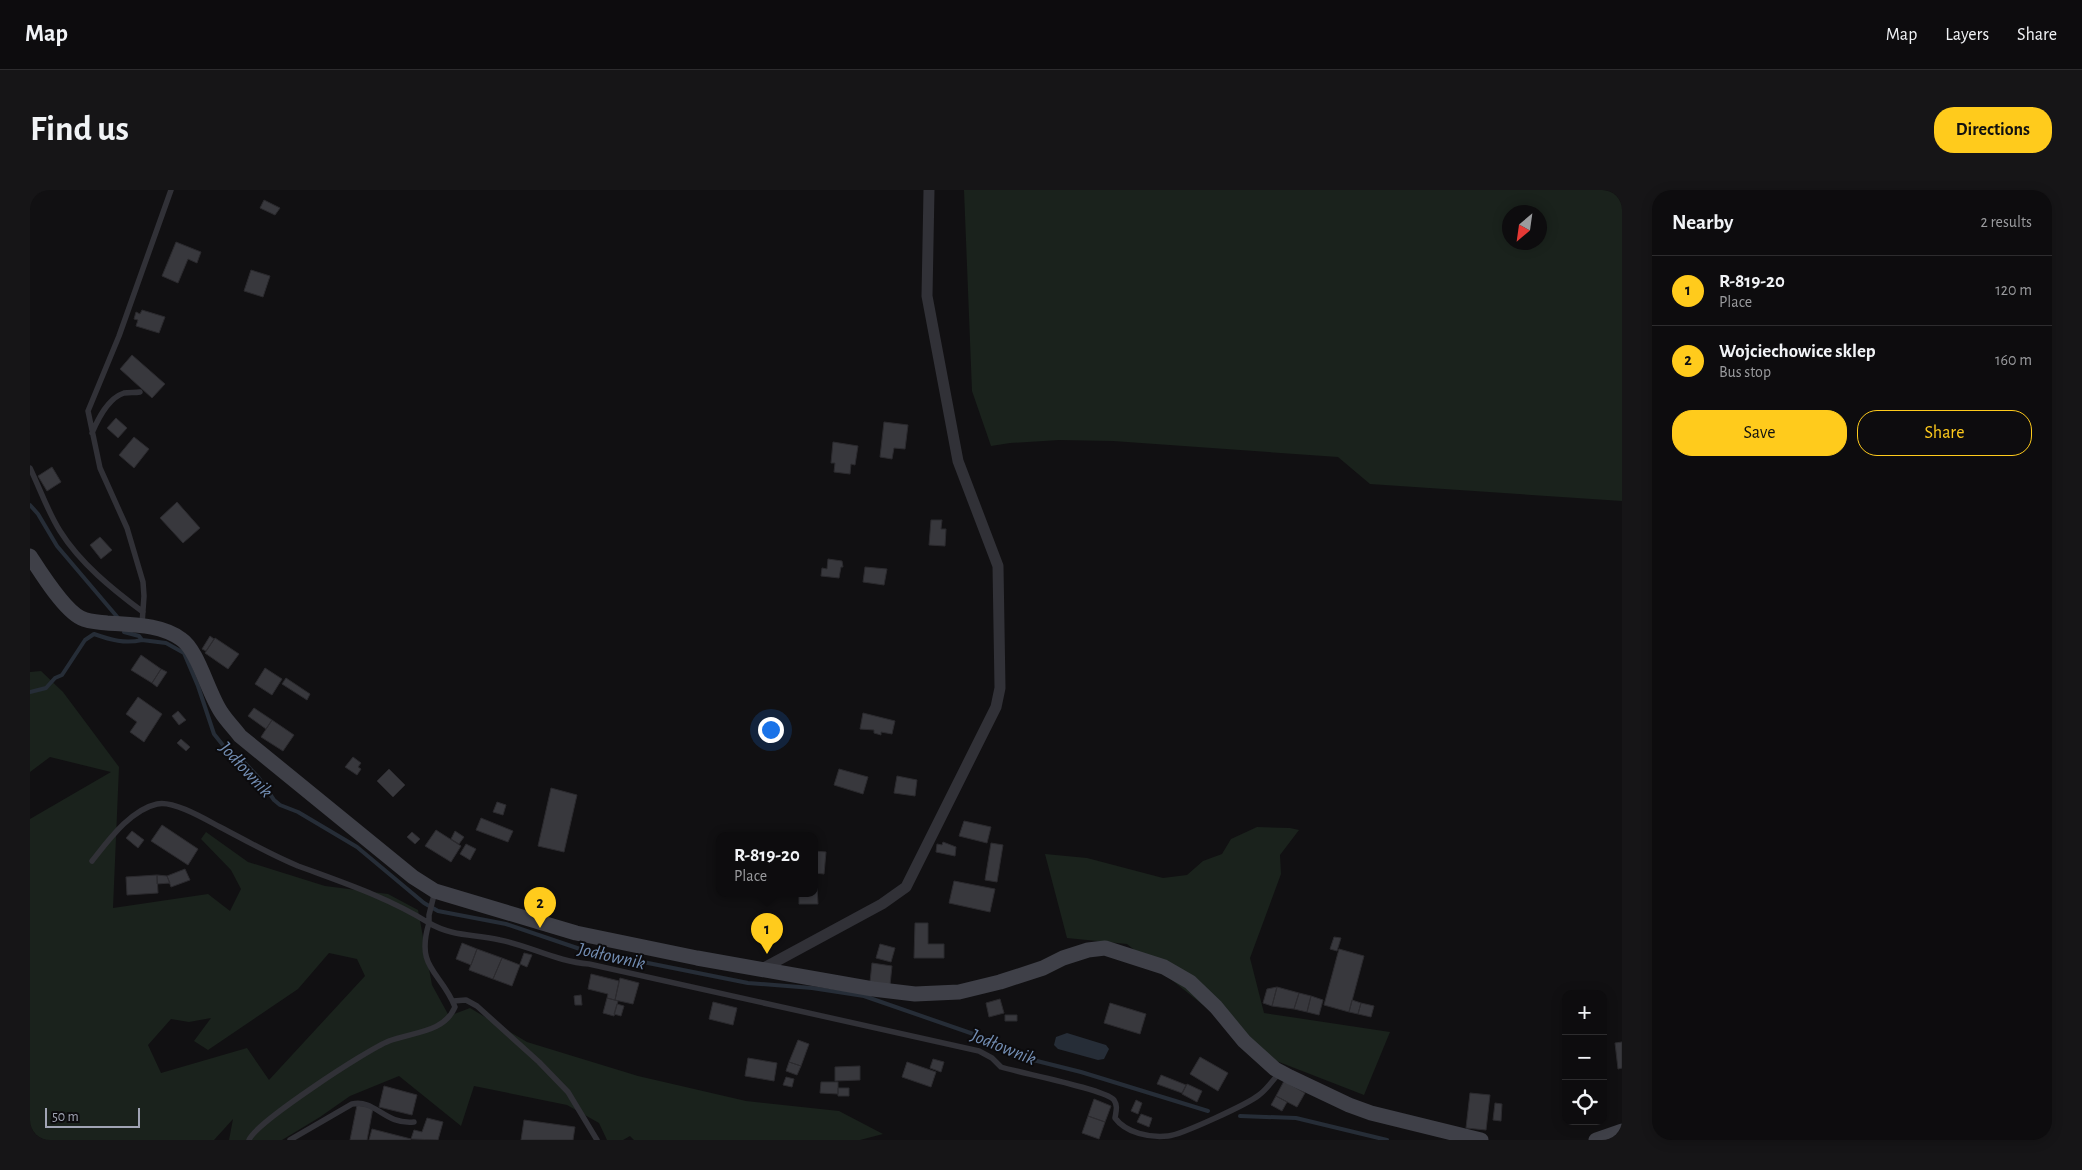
<!DOCTYPE html>
<meta charset="utf-8">
<style>
:root{--surface:#0d0c0e;--page:#161517;--text:#f1f3f6;--muted:#9a9b9e;--line:#2d2c2e;--accent:#ffcb1c}
body{margin:0;font-family:"Alegreya Sans",sans-serif;background:var(--page);color:var(--text)}
.controls{position:absolute;right:15px;bottom:15px;display:grid;overflow:hidden;border-radius:10px;box-shadow:0 2px 12px #0003}
.controls button{width:45px;height:45px;display:grid;place-items:center;padding:0;border:0;border-bottom:1px solid var(--line);background:var(--surface);color:var(--text);font:25px sans-serif}
.compass{position:absolute;left:1472px;top:15px;width:45px;height:45px;border-radius:50%;background:var(--surface);box-shadow:0 2px 12px #0003;rotate:209deg}
.scale{position:absolute;left:15px;bottom:12px;width:95px;box-sizing:border-box;padding-left:5px;border:2px solid #a0a4b4;border-top:0;font-size:14px;line-height:18px;white-space:nowrap;color:#a0a4b4;-webkit-text-stroke:4px #0c0b0d;paint-order:stroke}
.you{position:absolute;left:740px;top:539px;width:18px;height:18px;margin:-12px;border:4px solid #fff;border-radius:50%;background:#1a73e8;box-shadow:0 0 0 8px #1a73e833}
.badge{display:grid;place-items:center;width:32px;height:32px;border-radius:50%;background:var(--accent);color:#111;font-size:16px;font-weight:700}
.pin{position:absolute;translate:-50% -41px;filter:drop-shadow(0 1px 2px #0008)}
.pin::after{content:'';position:absolute;top:26px;width:18px;height:15px;background:inherit;clip-path:polygon(0 0,100% 0,50% 100%)}
.popup{position:absolute;left:686px;top:642px;width:102px;height:65px;box-sizing:border-box;display:grid;place-content:center;border-radius:10px;background:var(--surface);filter:drop-shadow(0 1px 4px #0005);font-size:16px;white-space:nowrap;color:var(--muted)}
.popup b{font-size:19px;color:var(--text)}
.popup::after{content:'';position:absolute;left:50%;top:100%;margin-left:-10px;border:10px solid transparent;border-top-color:var(--surface)}
.list{margin:0;padding:0;list-style:none}
h2{display:flex;justify-content:space-between;align-items:center;height:65px;margin:0;padding:0 20px;font-size:21px}
h2 small{font-size:16px;font-weight:400;color:var(--muted)}
.list li{display:grid;grid-template-columns:32px 1fr auto;gap:15px;align-items:center;box-sizing:border-box;height:70px;padding:0 20px;border-top:1px solid var(--line)}
.list b{display:block;font-size:19px;white-space:nowrap}
.list p{margin:0;font-size:16px;white-space:nowrap;color:var(--muted)}
.list em{font-size:16px;font-style:normal;color:var(--muted)}
.actions{display:flex;gap:10px;padding:15px 20px}
.actions a{flex:1;padding:11px 0;border:1px solid var(--accent);border-radius:20px;text-align:center;font-size:18px;color:var(--accent)}
.actions .main{background:var(--accent);color:#111}
.icon{flex:none;width:28px;height:28px;fill:none;stroke:currentColor;stroke-width:2;stroke-linecap:round;stroke-linejoin:round}
.map{position:relative;flex:none;width:1592px;height:950px;overflow:hidden;border-radius:20px}
header{display:flex;align-items:center;gap:30px;box-sizing:border-box;height:70px;padding:0 25px;background:var(--surface);border-bottom:1px solid var(--line)}
header strong{font-size:24px}
nav{display:flex;gap:28px;margin-inline-start:auto;font-size:18px}
.intro{display:flex;align-items:center;justify-content:space-between;box-sizing:border-box;height:120px;padding:0 30px}
h1{margin:0;font-size:35px}
.button{padding:12px 22px;border-radius:20px;background:var(--accent);color:#111;font-size:18px;font-weight:700}
main{display:flex;gap:30px;padding:0 30px}
aside{flex:1;background:var(--surface);border-radius:20px;box-shadow:0 2px 12px #0003}
.map>svg:first-child{display:block}
.green{fill:#1a221c;fill-rule:evenodd}
.water{fill:#262d37}
.lines{fill:none;stroke-linecap:round;stroke-linejoin:round}
.stream{stroke:#262d37;stroke-width:4}
.building{fill:#38383d;stroke:#2b2a2e}
.lane{stroke:#313137;stroke-width:5.5}
.street{stroke:#313137;stroke-width:11}
.secondary{stroke:#3f4048;stroke-width:15}
.labels{text-anchor:middle;stroke-width:4;stroke-linejoin:round;paint-order:stroke}
.water-label{font-size:19px;font-style:italic;fill:#738eb4;stroke:#0c0b0d}
</style>
<header>
<strong>Map</strong>
<nav><a>Map</a><a>Layers</a><a>Share</a></nav>
</header>
<div class="intro"><h1>Find us</h1><a class="button">Directions</a></div>
<main>
<div class="map">
<svg width="1592" height="950" viewBox="0 0 1592 950">
<rect width="100%" height="100%" fill="#111012"/>
<path class="green" d="M934 0H1592V311L1340 294 1308 267 1083 251 1029 250 980 253 961 256 942 201ZM1480 22H1510V52H1480Z
M11 481 33 502 89 577 83 718 178 704 200 721 211 699 201 680 171 649 176 642 218 672 295 696 358 704 388 720 402 795 419 826 440 818 497 852 608 886 716 911 809 921 853 944 830 950H604L600 946 593 950H577L569 933 537 915 444 896 431 936 369 886 320 906 290 927 252 950H199L203 929 184 950H0V629L81 582 20 567 0 582V482ZM299 763 327 769 335 786 239 890 217 858 131 883 118 855 141 829 159 832 181 828 164 851 178 860 268 799Z
M1227 637 1260 638 1269 640 1250 665 1251 684 1220 768 1234 823 1360 842 1334 905 1239 868 1097 754 1037 748 1015 664 1057 668 1133 688 1157 685 1173 671 1192 664 1201 649Z"/>
<path class="water" d="M1037 843 1076 855 1079 859 1074 869 1068 870 1028 859 1024 855 1026 847Z"/>
<g class="lines">
<path class="stream" d="M0 315 8 324 27 356 89 429
M94 442 109 446 112 450 136 453 154 463 168 496 184 544 196 559 214 572 228 587 244 610 250 615 268 622 327 657 394 713 408 721 476 734 553 760 718 793 782 798 834 806 952 847 987 866 1051 882 1178 921
M0 502 16 498 25 488 32 485 55 450 64 444C81 450 95 454 112 450
M1210 926 1266 928 1357 950"/>
</g>
<path class="building" d="M234 10 250 18 245 25 230 18Z
M146 52 171 62 167 73 158 69 148 93 132 86Z
M221 80 240 86 233 107 214 101Z
M112 120 135 127 129 143 106 136 108 130 104 129 106 122 110 124Z
M102 165 135 194 122 208 90 179Z
M86 228 97 238 88 248 77 238Z
M854 232 878 235 875 259 864 258 862 269 850 267Z
M104 247 119 259 104 278 89 265Z
M803 252 828 256 825 275 821 274 820 284 804 282 805 273H801Z
M22 277 31 292 17 301 8 286Z
M147 312 170 338 153 353 130 328Z
M901 330H912L911 339H916L915 356 899 355Z
M70 347 82 360 71 369 60 355Z
M798 369 812 371 813 377H811L809 388 791 386 792 378 797 379Z
M835 377 857 379 854 395 833 392Z
M180 446 184 449 176 461 172 459Z
M185 448 209 464 198 479 175 463Z
M111 465 131 479 122 493 101 480Z
M235 478 252 489 242 505 225 494Z
M131 479 137 482 127 497 122 493Z
M256 488 280 504 277 510 252 494Z
M108 507 132 524 114 552 100 542 107 532 96 524Z
M224 518 242 530 236 539 218 526Z
M148 521 156 530 149 535 142 526Z
M833 523 865 531 862 544 851 542V545L844 543V540L830 539Z
M242 530 264 545 253 561 231 547Z
M151 549 160 557 156 561 147 553Z
M323 567 331 573 328 577 331 579 327 585 315 577Z
M359 579 375 595 363 607 347 591Z
M809 579 838 587 833 604 804 595Z
M867 586 887 590 885 606 864 603Z
M521 598 547 605 534 662 508 656Z
M467 612 476 615 473 625 463 622Z
M451 628 483 641 478 652 446 640Z
M934 631 961 637 957 653 929 646Z
M132 635 168 659 158 675 121 651Z
M406 640 431 656 421 672 395 656Z
M102 641 114 650 108 658 96 648Z
M425 641 434 647 429 654 421 649Z
M382 642 390 649 385 654 377 647Z
M913 652 926 657 925 666 906 662 907 654 912 655Z
M961 653 973 655 967 692 955 690Z
M436 654 446 659 440 670 430 664Z
M784 661 796 662 794 684 784 683Z
M155 679 160 690 141 697 137 686Z
M127 685 137 686 140 693 127 694Z
M127 685 128 703 97 705 96 687Z
M924 691 965 699 960 722 919 713Z
M784 697H787L788 714H769V703H784Z
M885 733H898V754H914V768H884Z
M1304 747 1311 748 1307 761 1300 759Z
M432 753 447 759 441 775 426 769Z
M850 754 865 758 861 772 846 768Z
M447 759 472 768 463 789 439 780Z
M1309 759 1334 766 1319 822 1294 815Z
M494 763 502 765 497 777 490 774Z
M472 768 490 775 482 796 463 789Z
M842 773 862 776 860 795 840 792Z
M561 784 589 791 585 810 577 808 578 804 558 799Z
M590 788 609 793 603 814 585 810Z
M1247 797 1269 803 1264 819 1242 816Z
M1247 797 1242 816 1233 813 1237 799Z
M1269 803 1281 806 1277 822 1264 819Z
M551 805 552 815H545L544 806Z
M1281 806 1293 810 1289 825 1277 822Z
M577 808 588 811 584 826 573 823Z
M970 809 974 823 959 827 956 813Z
M1322 810 1331 813 1328 824 1319 822Z
M683 812 707 818 703 835 679 829Z
M1080 813 1116 824 1110 844 1074 833Z
M1331 813 1344 816 1341 827 1328 824Z
M587 814 594 816 591 826 584 824Z
M975 825H987V831H975Z
M768 850 779 854 771 876 759 872Z
M1592 852V878L1588 879 1585 853Z
M1170 867 1198 883 1188 901 1160 884Z
M718 868 747 873 744 891 715 886Z
M903 869 914 872 911 882 900 878Z
M759 872 771 876 767 885 756 881Z
M877 872 906 882 901 897 872 887Z
M830 876V890L805 891V877Z
M1131 885 1156 895 1152 903 1127 894Z
M756 887 764 889 762 897 753 895Z
M1254 891 1275 903 1267 917 1246 906Z
M791 892H808V904L790 903Z
M1157 894 1172 901 1167 912 1152 904Z
M354 896 387 905 382 925 349 917Z
M808 898H819V906H808Z
M1440 903 1460 905 1456 940 1436 938Z
M1246 906 1257 912 1252 921 1241 915Z
M1064 909 1081 916 1075 932 1058 926Z
M1106 910 1112 913 1108 924 1101 921Z
M1465 913 1472 914 1471 931 1463 930Z
M327 915 343 918 337 950H320Z
M1111 924 1122 928 1119 937 1107 932Z
M1058 926 1075 932 1069 949 1052 943Z
M397 928 413 932 408 950 381 949 384 940 392 942Z
M494 930 545 937 543 950H491Z
M342 939 381 949 380 950H339Z"/>
<g class="lines">
<path class="lane" d="M62 243C68 229 78 208 94 203 99 202 105 203 110 202
M0 278C10 299 18 322 30 341 50 373 82 399 113 422
M112 434 114 406 113 392 97 338 70 278 58 221 89 146 141 0
M62 671C78 651 100 620 127 614 143 610 175 629 190 637 215 650 241 665 268 676 314 693 357 707 399 733 385 779 411 781 425 817 414 843 382 842 359 851 338 859 225 933 219 950
M405 701 399 725V733C423 747 445 744 470 750 500 756 528 772 559 774L949 861 962 868 971 877C990 883 1075 899 1084 910 1088 916 1086 921 1085 928 1096 943 1120 948 1138 946 1151 945 1218 914 1229 905 1237 899 1243 890 1250 882
M423 811 436 810 447 816 509 872 538 902 567 950
M260 950 322 914C346 909 354 935 384 932"/>
<path class="street" d="M732 779 852 714 876 697 966 517 970 498 968 376 928 271 897 106 899 0"/>
<path class="secondary" d="M0 366C11 383 34 420 51 428 59 432 69 432 77 433 102 435 130 434 151 449 168 460 178 503 191 522 196 530 204 538 210 546L383 687 405 701 546 743 667 768 843 799 885 804 929 802 970 792 1013 778 1033 768 1058 760 1075 758 1134 777 1160 792 1186 817 1214 851 1245 879 1260 887 1319 915 1341 923 1451 950
M1566 950 1592 941"/>
</g>
<g class="labels">
<g class="water-label">
<text transform="translate(217 579) rotate(47)" y="7">Jodłownik</text>
<text transform="translate(582 765) rotate(13)" y="7">Jodłownik</text>
<text transform="translate(974 856) rotate(22)" y="7">Jodłownik</text>
</g>
</g>
</svg>
<div class="controls">
<button>+</button>
<button>−</button>
<button><svg class="icon" aria-label="locate" viewBox="0 0 24 24"><circle cx="12" cy="12" r="6"/><path d="M12 2v4M12 18v4M2 12h4M18 12h4"/></svg></button>
</div>
<svg class="compass" viewBox="-18 -18 36 36"><path d="M0-13l5 13h-10z" fill="#e53935"/><path d="M0 13l5-13h-10z" fill="#9a9b9e"/></svg>
<div class="scale">50 m</div>
<div class="you"></div>
<div class="pin badge" style="left:737px;top:764px">1</div>
<div class="popup"><b>R-819-20</b>Place</div>
<div class="pin badge" style="left:510px;top:738px">2</div>
</div>
<aside>
<h2>Nearby<small>2 results</small></h2>
<ul class="list">
<li><span class="badge">1</span><div><b>R-819-20</b><p>Place</p></div><em>120 m</em></li>
<li><span class="badge">2</span><div><b>Wojciechowice sklep</b><p>Bus stop</p></div><em>160 m</em></li>
</ul>
<div class="actions"><a class="main">Save</a><a>Share</a></div>
</aside>
</main>
